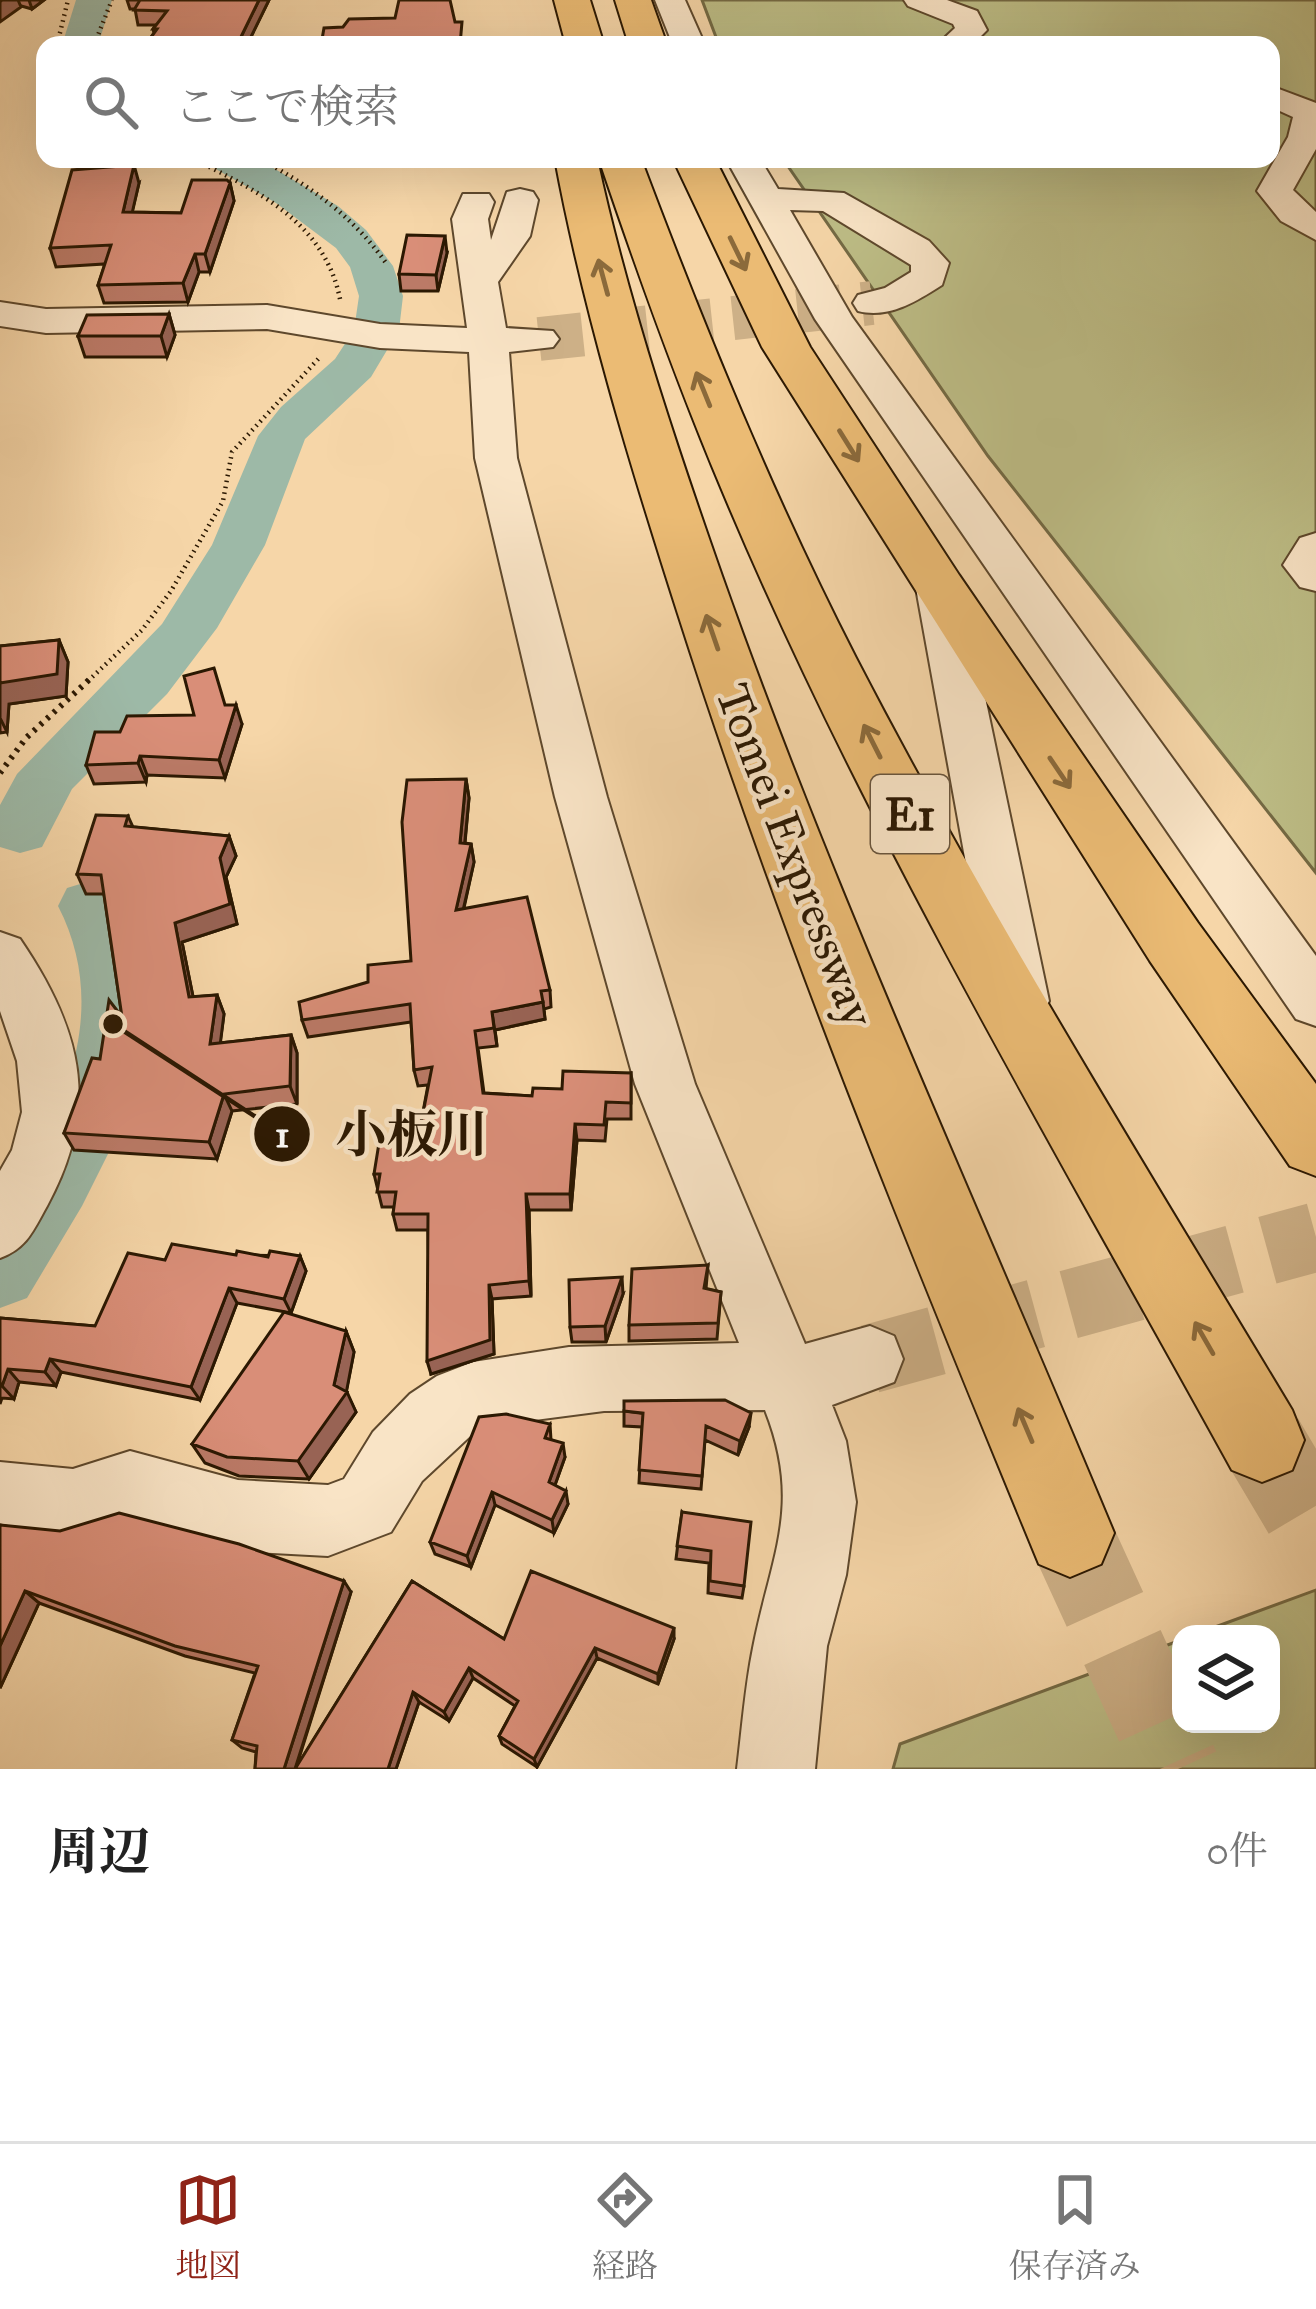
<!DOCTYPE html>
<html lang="ja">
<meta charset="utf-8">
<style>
:root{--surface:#fff;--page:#f2f2f2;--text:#222;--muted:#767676;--line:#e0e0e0;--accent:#8f2418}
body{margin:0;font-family:"IM FELL Great Primer","Noto Serif JP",serif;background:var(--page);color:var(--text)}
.controls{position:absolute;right:36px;bottom:36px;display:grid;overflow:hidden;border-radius:24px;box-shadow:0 12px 48px #0002}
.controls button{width:108px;height:108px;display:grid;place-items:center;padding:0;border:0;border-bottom:3px solid var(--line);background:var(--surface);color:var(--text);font:60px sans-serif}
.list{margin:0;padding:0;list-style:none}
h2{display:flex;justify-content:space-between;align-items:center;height:156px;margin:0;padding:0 48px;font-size:51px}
h2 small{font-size:39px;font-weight:400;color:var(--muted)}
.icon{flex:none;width:66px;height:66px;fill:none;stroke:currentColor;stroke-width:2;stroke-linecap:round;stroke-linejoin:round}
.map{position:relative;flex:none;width:1316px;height:1769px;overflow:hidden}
.search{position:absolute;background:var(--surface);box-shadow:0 12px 48px #0002;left:36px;right:36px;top:36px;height:132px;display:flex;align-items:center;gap:30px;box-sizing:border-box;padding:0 42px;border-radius:24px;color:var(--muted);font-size:45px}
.sheet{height:372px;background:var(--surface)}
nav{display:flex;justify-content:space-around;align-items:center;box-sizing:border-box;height:168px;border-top:3px solid var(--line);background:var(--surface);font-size:33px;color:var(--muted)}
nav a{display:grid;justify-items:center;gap:6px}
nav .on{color:var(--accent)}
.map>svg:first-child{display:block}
.green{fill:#bdbd86;stroke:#746a44;stroke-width:3}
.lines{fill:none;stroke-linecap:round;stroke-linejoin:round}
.river{fill:#9db9a7;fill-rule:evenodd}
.minor-tunnel-far1{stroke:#cdb087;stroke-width:44;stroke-dasharray:44 21;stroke-linecap:butt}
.minor-tunnel{stroke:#cdb087;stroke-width:69;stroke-dasharray:69 34;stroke-linecap:butt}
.highway-tunnel{stroke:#cdb087;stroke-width:84;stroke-dasharray:84 42;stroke-linecap:butt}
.minor-casing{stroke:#5e482c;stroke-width:4}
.highway-casing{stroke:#2b1802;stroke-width:4}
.path-far1{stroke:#2b1802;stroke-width:4.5;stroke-dasharray:1.5 4.5;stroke-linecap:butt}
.path{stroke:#2b1802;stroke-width:6;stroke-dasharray:3 6;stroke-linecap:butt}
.minor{fill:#f9e4c6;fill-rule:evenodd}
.highway{fill:#ebbb74;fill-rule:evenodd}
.wall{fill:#bb7a67;stroke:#2b1802;stroke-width:3}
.shaded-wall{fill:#986354;stroke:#2b1802;stroke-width:3}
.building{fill:#d98e78;stroke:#2b1802;stroke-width:3}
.oneway{stroke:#8b6a3b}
.labels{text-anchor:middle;stroke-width:9;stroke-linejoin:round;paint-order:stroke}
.shield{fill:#f9e4c6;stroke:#69553d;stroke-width:3}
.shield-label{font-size:45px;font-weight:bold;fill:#2b1802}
.street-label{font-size:48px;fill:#2b1802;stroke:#f9e4c6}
.leader{fill:none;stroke:#2b1802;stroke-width:4.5}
.callout-dot{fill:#2b1802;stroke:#f9e4c6;stroke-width:4.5}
.mark-label{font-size:36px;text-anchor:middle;font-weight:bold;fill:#fff}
.callout-label{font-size:51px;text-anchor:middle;font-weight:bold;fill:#2b1802;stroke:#f9e4c6;stroke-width:9;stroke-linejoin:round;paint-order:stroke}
</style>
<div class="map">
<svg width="1316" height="1769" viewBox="0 0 1316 1769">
<rect width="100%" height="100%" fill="#f6d6a8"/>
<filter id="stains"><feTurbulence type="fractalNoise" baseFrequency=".00167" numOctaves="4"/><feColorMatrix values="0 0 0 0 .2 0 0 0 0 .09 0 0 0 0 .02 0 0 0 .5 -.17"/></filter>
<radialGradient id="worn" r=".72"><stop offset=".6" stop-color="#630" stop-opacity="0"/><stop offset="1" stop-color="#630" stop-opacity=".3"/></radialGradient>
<path class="green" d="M702 0H1316V873L988 456 783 159H1271V45H719Z
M1316 1590V1769H893L900 1744 1181 1640V1724H1271V1634H1196Z"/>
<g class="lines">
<path class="river" d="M76 0H112L98 45H62Z
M208 159H258L338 206 366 230 393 266 403 296 399 330 371 377 305 439 265 545 217 628 167 694 72 789 42 847 20 853 0 847V805L17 774 162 624 212 545 258 436 281 407 335 359 354 330 359 296 350 267 336 248 276 203 214 168Z
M90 881 113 888 139 933 148 965 149 1000 138 1074 114 1142 82 1206 27 1298 0 1308C0 1282 0 1230 0 1206 7 1185 29 1164 40 1144 82 1068 99 985 58 906L67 888Z"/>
<path class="minor-tunnel-far1" d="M539 339 872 303"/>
<path class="minor-tunnel" d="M870 1359 1316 1237"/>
<path class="highway-tunnel" d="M1262 1440 1316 1531
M1070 1533 1178 1769"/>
<g class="minor-casing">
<path id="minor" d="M655 0H685L705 45H673Z
M904 0H947L977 11 987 30 972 45H937L955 28 953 24 908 6Z
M1271 86 1316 103V149L1293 190 1316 212V240L1281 221 1257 191 1288 137 1293 117 1271 107Z
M726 159H760L778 189 844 193 929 241 949 263 942 285C917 301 889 319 858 311L853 303 858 295 885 288 911 272V265L823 211 790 210 852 317 1316 956V1026L1296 1019 815 319Z
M520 189 533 192 538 200 530 236 498 282 506 328 553 331 559 339 553 347 509 352 517 458 607 797 695 1084 805 1344 870 1326 894 1336 903 1359 894 1382 832 1405 846 1441 856 1502 846 1575 827 1646 815 1769H737C742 1729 745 1687 753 1648 771 1555 803 1506 765 1410L604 1411 480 1427 422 1481 391 1532 328 1556 238 1551 130 1521 73 1539 0 1532V1462L73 1469 130 1451 238 1480 328 1485 344 1479 373 1432 410 1394 437 1376 473 1362 569 1347 739 1343 635 1084 555 797 475 458 469 352 380 348 267 329 46 333 0 326V302L46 309 267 305 380 324 467 328 452 219 463 194H489L494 202 488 219 491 240 507 192Z
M1316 533V591L1300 587 1283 565 1300 538Z
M939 573 955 577 962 588 1049 1001 1040 1018 1020 1025 1000 1018 991 1001 916 588 923 577Z
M0 932 20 939C82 1030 101 1107 47 1206 33 1231 27 1248 0 1258V1171L12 1150 22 1112 17 1061 0 1011Z"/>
</g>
<g class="highway-casing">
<path id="highway" d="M554 0H590L604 45H566Z
M615 0H651L667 45H629Z
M555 159H597C628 301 674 439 722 576 837 902 982 1214 1114 1533L1101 1564 1070 1577 1039 1564C910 1251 781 937 678 614 630 464 584 314 555 159Z
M599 159H641C705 329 773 496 856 658 989 915 1143 1162 1292 1410L1304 1440 1292 1470 1262 1482 1232 1470C1055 1148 864 829 722 490 676 381 637 271 599 159Z
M673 159H715L810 347 959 575 1198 923 1316 1084V1176L1290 1166 1150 961 762 347Z"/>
</g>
<path class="path-far1" d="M57 45 68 0
M94 45 112 0
M193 159C257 190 325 223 340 299
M260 159C310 186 353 216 386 263
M88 681 142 630 171 591 223 501 232 452 321 356"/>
<path class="path" d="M0 773 26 738 91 678"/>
<use href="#minor" class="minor"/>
<use href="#highway" class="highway"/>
</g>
<path class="wall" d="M0 0H44L32 9Z
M127 0H269L247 45H150L149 40 154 33 153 29 156 25H138L135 9H130Z
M139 183 132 212 181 213 230 183 234 201 210 272H199L188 302 104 303 98 285 105 264 56 267 50 248Z
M447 253 438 291H401L399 274Z
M169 314 175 335 167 357H85L78 336Z
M59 640 68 662 66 696 9 704 7 732 0 733V646Z
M225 705 242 724 225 778 147 775 146 782 94 784 86 765 120 732 194 715Z
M466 779 469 798 465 843 471 844 474 862 464 908 550 990 551 1007 544 1009 545 1019 495 1030 497 1046 478 1048 484 1093 532 1096 631 1073V1119H607L605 1141 577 1140 571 1210H529L531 1296 492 1299 494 1354 431 1374 428 1230H397L393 1214 394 1207H382L374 1174 417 1144 428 1085 418 1086 414 1070 411 1022 308 1037 302 1020 411 961Z
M128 816 133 827 229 836 236 856 226 877 237 924 182 942 193 997 217 995 224 1014 220 1043 291 1035 297 1053V1104L232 1111 217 1159 74 1150 64 1133 122 1017 104 894H86L77 874Z
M236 1255 300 1256 306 1271 291 1313 237 1303 200 1400 61 1372 56 1386 19 1382 14 1399 2 1398 0 1404V1318L95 1326 165 1260Z
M708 1265 706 1289 721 1292 717 1339 629 1341V1325Z
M623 1294 606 1342H572L570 1327Z
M346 1331 354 1352 346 1392 356 1412 309 1479 239 1476 205 1463 192 1444Z
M624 1411 749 1427 738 1455 705 1440 701 1489 639 1483 642 1427 624 1426Z
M550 1424 551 1440 565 1457 555 1485 568 1504 554 1533 495 1505 471 1567 435 1554 430 1542Z
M682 1512 744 1586 742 1598 708 1593 709 1563 676 1559Z
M0 1525 351 1592 296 1768 412 1581 504 1639H674L658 1684 597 1658 537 1767 502 1744 499 1736 515 1706 473 1678 449 1721 419 1702 396 1769H255L256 1752 242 1748 232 1740 255 1673 185 1656 39 1603 0 1688Z"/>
<path class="shaded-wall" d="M2 0H18L21 7 0 22V2Z
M29 0H44L32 9Z
M259 0H269L247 45H237Z
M134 165 139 183 128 231 123 212Z
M230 183 234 201 210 272 205 254Z
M445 236 447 253 438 291 436 275Z
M195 254 199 272 188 302 183 283Z
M169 314 175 335 167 357 161 336Z
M59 640 68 662 66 696 9 704 7 732 0 718V683Z
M236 705 242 724 225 778 219 760Z
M140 756 147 775 146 782 138 763Z
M466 779 469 798 463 861 460 843Z
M229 836 236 856 226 877 237 924 182 942 197 1016 189 997 175 923 220 858Z
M471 844 474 862 459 928 456 910Z
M217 995 224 1014 218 1062 210 1044Z
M543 1002 545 1019 495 1030 497 1046 492 1012Z
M291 1035 297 1053V1104L290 1086Z
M224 1094 232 1111 217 1159 209 1142Z
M575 1124 577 1140 571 1210 570 1194Z
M526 1194 529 1210 531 1296 529 1281Z
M300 1256 306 1271 291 1313 284 1299Z
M622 1277 623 1294 606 1342 605 1326Z
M489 1285 492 1299 494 1354 431 1374 427 1361Z
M229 1288 237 1303 200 1400 191 1387Z
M346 1331 354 1352 346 1394 347 1392 356 1412 309 1479 298 1461 334 1385Z
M50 1359 61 1372 56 1386 45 1372Z
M8 1369 19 1382 14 1399 2 1386Z
M751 1413 749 1427 738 1455 740 1441Z
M563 1443 565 1457 551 1496 549 1482Z
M566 1491 568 1504 554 1533 552 1520Z
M492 1492 495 1505 471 1567 467 1556Z
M344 1581 351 1592 295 1769H284Z
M25 1591 39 1603 0 1688V1646Z
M674 1628V1639L658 1684V1674Z
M595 1648 597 1658 537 1767 534 1759Z
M469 1668 473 1678 449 1721 444 1712Z
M413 1692 419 1702 396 1769H388Z"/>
<path class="building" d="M140 0H259L237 45H191L192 43 149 40 157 29H153L167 11 134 10Z
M399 0H450L455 22H462L460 45H321L324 28 343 27 349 19 395 18Z
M134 165 123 212 181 213 192 180H227L230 183 205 254H195L183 283 98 285 111 245 50 248 72 170Z
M407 235 445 236 436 275 399 274Z
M169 314 161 336H78L87 315Z
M59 640 57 674 0 683V646Z
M214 668 225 705H236L219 760 140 756 138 763 86 765 95 732H120L127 716 194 715 184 676Z
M466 779 460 843 471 844 456 910 527 897 550 990 541 991 543 1002 492 1012 494 1028 475 1031 483 1093 532 1096 533 1088 562 1089 563 1071 631 1073V1103L606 1102 604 1125 575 1124 570 1194H526L529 1281 489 1285 490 1340 427 1361 428 1214H393L396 1192H377L380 1174H374L379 1143 417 1144 432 1067 414 1070 410 1004 302 1020 299 1002 368 982V965L411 961 402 822 407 780Z
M96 815 128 816 125 826 229 836 220 858 230 904 175 923 189 997 217 995 210 1044 291 1035 290 1086 224 1094 209 1142 64 1133 92 1058 100 1059 109 1000 122 1017 101 875 77 874Z
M172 1244 236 1255 237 1251 268 1257 270 1251 300 1256 284 1299 229 1288 191 1387 50 1359 45 1372 8 1369 2 1386H0V1318L95 1326 128 1253 165 1260Z
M708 1265 704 1288 721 1292 718 1323 629 1325 632 1269Z
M622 1277 605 1326 570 1327 569 1280Z
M284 1312 346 1331 334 1385 347 1392 298 1461 227 1457 192 1444Z
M725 1400 751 1413 740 1441 706 1426 702 1476 639 1470 643 1413 624 1411V1401Z
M506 1414 550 1424 545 1438 563 1443 549 1482 566 1491 552 1520 492 1492 467 1556 430 1542 479 1417Z
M682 1512 751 1522 744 1586 710 1581 711 1551 677 1546Z
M119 1513 239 1544 344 1581 284 1769H255L257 1746 232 1740 258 1666 175 1646 25 1591 0 1646V1525L60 1531Z
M531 1571 674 1628 658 1674 595 1648 534 1759 499 1736 518 1701 469 1668 444 1712 413 1692 388 1769H295L412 1581 504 1639Z"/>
<defs><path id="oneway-shaft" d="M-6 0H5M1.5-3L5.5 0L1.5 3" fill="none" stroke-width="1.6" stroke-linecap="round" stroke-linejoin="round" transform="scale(3)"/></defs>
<g class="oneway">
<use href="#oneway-shaft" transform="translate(738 254) rotate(64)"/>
<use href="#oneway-shaft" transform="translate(603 277) rotate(-105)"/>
<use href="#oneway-shaft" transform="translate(703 389) rotate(-112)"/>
<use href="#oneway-shaft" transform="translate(849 446) rotate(58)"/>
<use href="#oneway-shaft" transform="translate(712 632) rotate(-109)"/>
<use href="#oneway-shaft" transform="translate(872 741) rotate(-117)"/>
<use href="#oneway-shaft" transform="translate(1060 773) rotate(56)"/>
<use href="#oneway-shaft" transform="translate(1204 1338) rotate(-120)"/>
<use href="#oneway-shaft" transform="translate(1025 1425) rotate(-113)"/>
</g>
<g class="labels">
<rect class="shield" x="871" y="775" width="78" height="78" rx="9"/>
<g class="shield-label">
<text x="910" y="830">E1</text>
</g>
<g class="street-label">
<text transform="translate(796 855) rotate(69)" y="17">Tomei Expressway</text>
</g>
</g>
<path class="leader" d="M113 1024L282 1134"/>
<g class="callout-dot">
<circle cx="113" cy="1024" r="12"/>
<circle cx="282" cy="1134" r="30"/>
</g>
<g class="mark-label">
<text x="282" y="1147">1</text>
</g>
<g class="callout-label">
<text x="412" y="1152">小板川</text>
</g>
<rect width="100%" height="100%" filter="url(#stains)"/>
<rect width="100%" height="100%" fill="url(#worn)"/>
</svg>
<div class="controls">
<button><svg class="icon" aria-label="layers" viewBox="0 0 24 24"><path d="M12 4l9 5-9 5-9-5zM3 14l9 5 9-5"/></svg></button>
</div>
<div class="search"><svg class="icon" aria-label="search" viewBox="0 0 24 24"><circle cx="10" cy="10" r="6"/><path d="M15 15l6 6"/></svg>ここで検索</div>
</div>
<section class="sheet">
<h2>周辺<small>0件</small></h2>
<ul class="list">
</ul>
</section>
<nav>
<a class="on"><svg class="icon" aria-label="map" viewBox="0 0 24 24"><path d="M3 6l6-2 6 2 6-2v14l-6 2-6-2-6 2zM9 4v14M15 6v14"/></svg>地図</a>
<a><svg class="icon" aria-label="directions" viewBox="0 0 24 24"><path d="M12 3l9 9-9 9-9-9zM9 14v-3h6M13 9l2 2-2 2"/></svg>経路</a>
<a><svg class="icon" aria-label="saved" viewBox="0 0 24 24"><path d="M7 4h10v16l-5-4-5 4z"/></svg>保存済み</a>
</nav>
